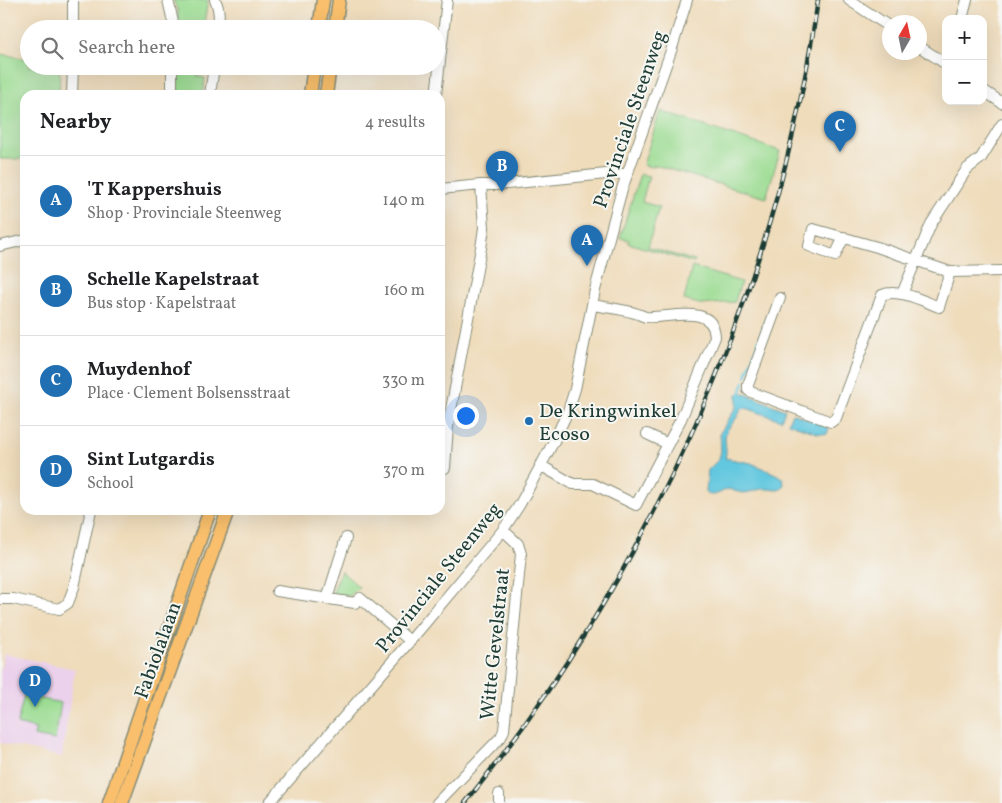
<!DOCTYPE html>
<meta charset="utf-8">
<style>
:root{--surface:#fff;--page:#f6f6f6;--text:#202124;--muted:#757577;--line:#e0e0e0;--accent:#1f6fb2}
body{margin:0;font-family:Vollkorn,serif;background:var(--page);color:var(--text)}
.controls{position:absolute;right:15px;top:15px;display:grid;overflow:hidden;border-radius:10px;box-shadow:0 5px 20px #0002}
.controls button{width:45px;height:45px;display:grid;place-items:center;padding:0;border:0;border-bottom:1px solid var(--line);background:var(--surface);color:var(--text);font:25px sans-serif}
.compass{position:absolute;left:882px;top:15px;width:45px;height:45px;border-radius:50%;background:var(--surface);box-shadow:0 5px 20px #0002;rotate:9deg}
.you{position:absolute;left:465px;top:415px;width:18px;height:18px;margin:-12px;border:4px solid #fff;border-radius:50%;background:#1a73e8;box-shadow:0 0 0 8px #1a73e833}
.badge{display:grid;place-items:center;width:32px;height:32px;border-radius:50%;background:var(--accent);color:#fff;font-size:16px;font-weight:700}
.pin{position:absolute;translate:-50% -41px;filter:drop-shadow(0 1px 2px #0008)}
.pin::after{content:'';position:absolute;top:26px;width:18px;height:15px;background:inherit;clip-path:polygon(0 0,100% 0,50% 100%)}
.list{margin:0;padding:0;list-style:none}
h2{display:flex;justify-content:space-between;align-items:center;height:65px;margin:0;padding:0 20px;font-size:21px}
h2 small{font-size:16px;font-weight:400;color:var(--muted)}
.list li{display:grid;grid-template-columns:32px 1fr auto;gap:15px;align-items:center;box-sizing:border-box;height:90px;padding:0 20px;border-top:1px solid var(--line)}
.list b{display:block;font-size:19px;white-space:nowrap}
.list p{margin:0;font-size:16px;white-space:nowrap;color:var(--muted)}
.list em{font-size:16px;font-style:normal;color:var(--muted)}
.icon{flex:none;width:28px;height:28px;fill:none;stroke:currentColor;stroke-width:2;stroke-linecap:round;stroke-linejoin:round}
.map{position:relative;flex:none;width:1002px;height:803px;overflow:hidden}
.search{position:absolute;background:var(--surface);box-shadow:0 5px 20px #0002;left:20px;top:20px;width:425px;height:55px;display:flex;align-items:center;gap:12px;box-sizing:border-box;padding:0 18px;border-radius:28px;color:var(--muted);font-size:19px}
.panel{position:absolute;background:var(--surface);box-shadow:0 5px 20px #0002;left:20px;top:90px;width:425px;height:425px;border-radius:15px}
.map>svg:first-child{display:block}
.built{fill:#ebd1eb}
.green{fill:#9bdc92;stroke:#5d8c63}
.water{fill:#62c7df;stroke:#40828a}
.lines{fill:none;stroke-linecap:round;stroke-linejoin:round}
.stream{stroke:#62c7df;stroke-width:2.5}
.minor-casing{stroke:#878c78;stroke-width:12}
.major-casing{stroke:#878c78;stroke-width:15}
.minor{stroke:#fff;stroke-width:10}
.major{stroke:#f9bf6c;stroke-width:12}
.rail-casing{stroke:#1f3d34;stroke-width:4.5}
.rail{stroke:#f6f6f2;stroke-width:2.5;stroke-dasharray:8;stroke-linecap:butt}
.poi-dot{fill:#1f6fb2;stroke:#f6f6f2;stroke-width:2}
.labels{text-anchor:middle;stroke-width:4;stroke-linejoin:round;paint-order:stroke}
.street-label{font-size:20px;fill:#1f3d34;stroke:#f6f6f2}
.poi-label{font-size:20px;fill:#1f3d34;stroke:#f6f6f2;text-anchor:start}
</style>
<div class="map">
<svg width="1002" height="803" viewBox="0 0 1002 803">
<rect width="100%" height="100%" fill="#f6f6f2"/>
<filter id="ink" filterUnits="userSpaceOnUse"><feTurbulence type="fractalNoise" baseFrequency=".02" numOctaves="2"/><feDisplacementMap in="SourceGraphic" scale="10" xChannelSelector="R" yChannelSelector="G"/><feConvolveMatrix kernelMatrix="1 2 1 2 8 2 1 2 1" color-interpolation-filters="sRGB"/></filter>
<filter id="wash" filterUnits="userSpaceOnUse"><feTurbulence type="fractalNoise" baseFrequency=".0096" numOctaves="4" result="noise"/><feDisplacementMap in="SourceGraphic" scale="20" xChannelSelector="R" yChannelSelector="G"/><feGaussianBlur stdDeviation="1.12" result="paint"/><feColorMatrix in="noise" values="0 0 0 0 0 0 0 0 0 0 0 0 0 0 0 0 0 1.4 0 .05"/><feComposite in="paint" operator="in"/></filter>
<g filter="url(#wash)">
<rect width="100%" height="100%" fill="#efdcbb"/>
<path class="built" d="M4 654 75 669 62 757 0 743V671Z"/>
<path class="green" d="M173 0H208L203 29 177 28 178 11Z
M0 54 29 59V66H60L59 95H25V159H0Z
M175 66H199L197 76 205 78 203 95H175Z
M660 111 780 151 766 198 655 165 652 167 643 165Z
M640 174 649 176 642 202 659 207 648 247 695 261 694 263 628 243 629 240 620 238Z
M692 267 741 282 735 302 703 305 684 300Z
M341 571 359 587 350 596 332 594Z
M24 695 61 703 55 740 34 736 36 729 17 724Z"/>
<path class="water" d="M743 393 785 410 781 420 746 408 741 409C738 419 729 425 726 433 723 441 728 449 725 458L751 463 780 476 783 478C788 497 769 487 761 489 745 493 745 495 729 489 720 491 715 499 706 492L708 470 719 459 721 451 720 433 737 406V394Z
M792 413 829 428 827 434 817 433 788 423Z"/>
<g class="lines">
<path class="stream" d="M746 376 767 319
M740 394 744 382"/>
</g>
</g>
<g filter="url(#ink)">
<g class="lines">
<g class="minor-casing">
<path id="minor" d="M168 0 173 22V29
M215 0C220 9 219 19 218 29
M849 0 890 27
M962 19 967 0
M73 29V0
M920 47 946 64
M983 90 1002 103
M72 95 73 66
M172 95V66
M210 95 214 66
M436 95 447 0
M440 189 481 185H496L616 173 627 175
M844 237 835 256 809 246 813 229 877 247 950 272 1002 271
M0 246 25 240
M902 294 931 224 967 169 981 158 1002 124
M780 298 748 385V390L751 392 831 422 836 418 882 295C898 288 923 301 939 307L950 272
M647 434 668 444
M540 465 573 484H593L636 505 681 419 715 337C714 302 668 319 646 317 642 316 639 314 635 313 621 309 606 307 592 305
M445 468 448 426 481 248 484 228 481 185
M277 591 355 603 360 598 410 641
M0 599H13L59 609 68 603 74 587 91 510
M327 599 346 538
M269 803 410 641 503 530 520 504 554 441 568 411 575 389 595 290 622 189 672 48 687 0
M437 803 501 737 504 730 521 554 518 544 503 530
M499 803V794"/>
</g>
<g class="major-casing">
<path id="major" d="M319 29 323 0
M335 29 339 0
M310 95 314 66
M326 95 330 66
M109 803 210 510
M122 803 228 510"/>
</g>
<use href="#minor" class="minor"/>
<use href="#major" class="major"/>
<g class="rail-casing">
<path id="rail" d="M465 803C650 573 776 293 818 0"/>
</g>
<use href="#rail" class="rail"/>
</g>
</g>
<circle class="poi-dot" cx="529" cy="421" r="5"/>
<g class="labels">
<g class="street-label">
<text transform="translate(629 119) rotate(-71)" y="7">Provinciale Steenweg</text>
<text transform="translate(438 577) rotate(-51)" y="7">Provinciale Steenweg</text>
<text transform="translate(494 644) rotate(-84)" y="7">Witte Gevelstraat</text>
<text transform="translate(157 650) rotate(-70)" y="7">Fabiolalaan</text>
</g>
<g class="poi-label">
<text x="539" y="417">De Kringwinkel<tspan x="539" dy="23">Ecoso</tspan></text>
</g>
</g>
</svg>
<div class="controls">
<button>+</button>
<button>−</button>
</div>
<svg class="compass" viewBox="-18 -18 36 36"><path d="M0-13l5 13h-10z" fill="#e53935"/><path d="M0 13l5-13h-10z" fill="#757577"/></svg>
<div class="you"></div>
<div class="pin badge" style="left:587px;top:266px">A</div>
<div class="pin badge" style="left:502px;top:192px">B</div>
<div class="pin badge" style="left:840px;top:152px">C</div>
<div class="pin badge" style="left:35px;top:707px">D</div>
<div class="search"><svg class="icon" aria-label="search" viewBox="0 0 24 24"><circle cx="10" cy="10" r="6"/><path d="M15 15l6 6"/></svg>Search here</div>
<section class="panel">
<h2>Nearby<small>4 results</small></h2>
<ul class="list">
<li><span class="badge">A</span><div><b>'T Kappershuis</b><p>Shop · Provinciale Steenweg</p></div><em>140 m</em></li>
<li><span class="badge">B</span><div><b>Schelle Kapelstraat</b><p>Bus stop · Kapelstraat</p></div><em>160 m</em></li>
<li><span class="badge">C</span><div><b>Muydenhof</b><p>Place · Clement Bolsensstraat</p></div><em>330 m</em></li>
<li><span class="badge">D</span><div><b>Sint Lutgardis</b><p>School</p></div><em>370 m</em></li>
</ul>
</section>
</div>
